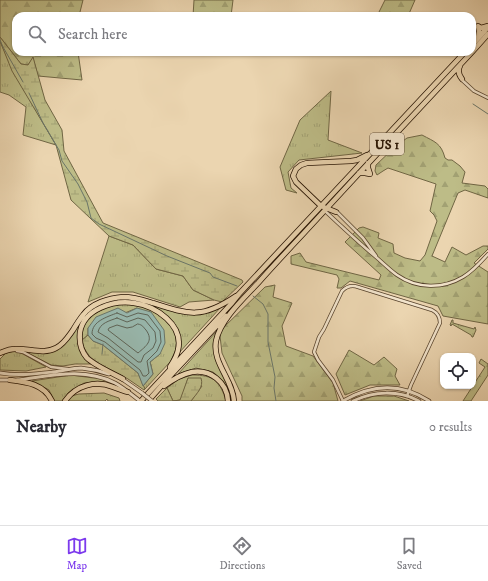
<!DOCTYPE html>
<style>
:root{--surface:#fff;--page:#f7f7f7;--text:#2b2b33;--muted:#7c7c81;--line:#e1e1e2;--accent:#7c3aed}
body{margin:0;font-family:"IM FELL DW Pica",serif;background:var(--page);color:var(--text)}
.controls{position:absolute;right:12px;bottom:12px;display:grid;overflow:hidden;border-radius:8px;box-shadow:0 1px 3px #0004}
.controls button{width:36px;height:36px;display:grid;place-items:center;padding:0;border:0;border-bottom:1px solid var(--line);background:var(--surface);color:var(--text);font:20px sans-serif}
.list{margin:0;padding:0;list-style:none}
h2{display:flex;justify-content:space-between;align-items:center;height:52px;margin:0;padding:0 16px;font-size:17px}
h2 small{font-size:13px;font-weight:400;color:var(--muted)}
.icon{flex:none;width:22px;height:22px;fill:none;stroke:currentColor;stroke-width:2;stroke-linecap:round;stroke-linejoin:round}
.map{position:relative;flex:none;width:488px;height:401px;overflow:hidden}
.search{position:absolute;background:var(--surface);box-shadow:0 1px 3px #0004;left:12px;right:12px;top:12px;height:44px;display:flex;align-items:center;gap:10px;box-sizing:border-box;padding:0 14px;border-radius:12px;color:var(--muted);font-size:15px}
.sheet{height:124px;background:var(--surface)}
nav{display:flex;justify-content:space-around;align-items:center;box-sizing:border-box;height:56px;border-top:1px solid var(--line);background:var(--surface);font-size:11px;color:var(--muted)}
nav a{display:grid;justify-items:center;gap:2px}
nav .on{color:var(--accent)}
.map>svg:first-child{display:block}
.grass{fill:url(#grass-tufts);stroke:#706644}
.forest{fill:url(#forest-firs);stroke:#706644}
.wetland{fill:url(#wetland-marsh);stroke:#706644}
.water{fill:#98b8ae;stroke:#6a7568}
.lines{fill:none;stroke-linecap:round;stroke-linejoin:round}
.shore{stroke:#5e6457;stroke-width:1}
.stream{stroke:#6a7568;stroke-width:1}
.minor-casing{stroke:#56422c;stroke-width:4}
.tertiary-casing{stroke:#56422c;stroke-width:4.5}
.trunk-casing{stroke:#241100;stroke-width:6}
.minor{stroke:#f2e4cc;stroke-width:2.5}
.tertiary{stroke:#f2e4cc;stroke-width:3}
.trunk{stroke:#ebd5b0;stroke-width:4.5}
.tertiary-bridge-casing{stroke:#56422c;stroke-width:4.5;stroke-linecap:butt}
.tertiary-bridge{stroke:#f2e4cc;stroke-width:3}
.labels{text-anchor:middle;stroke-width:3;stroke-linejoin:round;paint-order:stroke}
.shield{fill:#f2e4cc;stroke:#62503d;stroke-width:1}
.shield-label{font-size:13px;font-weight:bold;fill:#241100}
</style>
<div class="map">
<svg width="488" height="401" viewBox="0 0 488 401">
<defs>
<pattern id="grass-tufts" width="24" height="20" patternUnits="userSpaceOnUse"><rect width="24" height="20" fill="#bdbc87"/><path d="M3 7l-1-3M5 7V3M7 7l1-3M15 17l-1-3M17 17v-4M19 17l1-3" fill="none" stroke="#a2a173"/></pattern>
<pattern id="forest-firs" width="22" height="20" patternUnits="userSpaceOnUse"><rect width="22" height="20" fill="#bdbc87"/><path d="M5 1l3.5 6h-7zM16 11l3.5 6h-7z" fill="#a2a173"/></pattern>
<pattern id="wetland-marsh" width="20" height="14" patternUnits="userSpaceOnUse"><rect width="20" height="14" fill="#bdbc87"/><path d="M1 5h8M5 5V1M11 12h8M15 12V8" fill="none" stroke="#a2a173"/></pattern>
</defs>
<rect width="100%" height="100%" fill="#ebd5b0"/>
<filter id="stains"><feTurbulence type="fractalNoise" baseFrequency=".005" numOctaves="4"/><feColorMatrix values="0 0 0 0 .2 0 0 0 0 .09 0 0 0 0 .02 0 0 0 .5 -.17"/></filter>
<radialGradient id="worn" r=".72"><stop offset=".6" stop-color="#630" stop-opacity="0"/><stop offset="1" stop-color="#630" stop-opacity=".3"/></radialGradient>
<path class="grass" d="M0 41 13 71 56 145 23 135 26 107 9 95 0 92Z
M331 91 328 140 362 153 299 160 288 172 291 188 297 193 286 190 280 167 300 120Z
M109 236 133 245 156 269 183 276 193 290 214 300 189 302 180 307 133 292H112L88 302Z
M147 302 192 314 206 313 221 307 178 354 174 323 164 313Z
M133 303 153 309 170 324 177 337 176 349 171 361 145 389 143 386 153 374 150 362 160 354 137 308 88 328V335L81 341V330L88 317 109 306Z
M452 320H453V323L474 329 475 327 476 330 473 337H472L471 335 452 324 451 326 450 325Z
M79 323 78 344 84 358 93 364H75L63 366 51 365 24 351 58 349Z
M217 331 215 341V353L230 390 232 401H230L229 393 227 387 223 381 213 372 196 368 178 374Z
M15 351 23 354 46 367 26 371 0 370V359L6 353Z
M71 375 101 379 110 382 84 383 68 393 63 401H54L49 390 32 381Z
M192 375C214 375 220 381 226 401H191L202 386 188 378 181 400 173 401 167 388 179 379Z
M104 393 119 398 120 401H108L107 399 105 401H68L71 396 79 394Z"/>
<path class="forest" d="M0 0H83L79 16H16V52H78L82 80 38 76 33 58 28 65 21 64 0 37Z
M194 0H233L231 16H193Z
M385 0H415L408 16H377Z
M422 135C435 142 441 143 445 158L448 160H452L460 166 465 172 462 183 485 186 488 189V198L465 190 458 193 432 256 445 262 452 247 466 255 483 246H488V249L474 263 488 272V324L443 316 438 306 350 281 341 288H337L339 279 337 275 291 264V256L300 253 306 262 379 280 381 275 345 242 359 228 363 227 379 233 378 238 393 244 394 253 405 258 420 261 425 255 437 221 434 215 430 211 436 184 388 168 383 171 377 175 375 171 376 165 396 146 407 138Z
M275 285 273 297 292 303 282 326 286 346 313 356 333 383 338 401H242V396L222 353 220 336 221 330 265 287Z
M349 350 374 365 384 357 397 369 395 376 400 385H370L345 395 336 374Z
M481 359 488 364V375L471 401H463L485 367 479 363Z
M374 396H394L409 401H360Z"/>
<path class="wetland" d="M0 37 21 64 28 65 33 57 45 100 62 130 64 151 103 223 242 280 243 282 222 302 214 300 193 290 183 276 156 269 133 245 109 236 71 200 56 145 12 71 0 41Z
M88 335 93 341 103 345 138 373 145 389 144 390 128 379 100 364 90 357 84 348 81 341Z
M188 378H201C204 387 197 393 191 401H158L156 399 167 388 173 401 180 400Z"/>
<path class="water" d="M118 308 127 313 137 308 151 312 164 330 165 343 160 354 150 362 153 374 143 386 138 373 103 345 93 341 88 335V328L96 317Z"/>
<g class="lines">
<path class="shore" d="M117 313 127 317 138 313 148 315 160 331 161 342 157 351 147 361 149 373 146 376H143L140 370 105 342 96 338 92 334C92 321 107 317 117 313Z
M117 318 127 322 138 318 145 320 155 332 156 341 153 348 144 355 141 362H138L108 338 98 332C100 323 109 321 117 318Z
M138 324C143 325 143 327 146 330 154 341 146 346 138 353L108 330 109 328 117 325 127 328 132 327Z"/>
<path class="stream" d="M0 40 3 47 23 82
M29 93 43 123 59 150 62 161 78 184 87 202 91 218 99 224 167 256 210 273 213 277 237 286
M473 104 488 114
M253 296 263 304 268 314V342L275 377 274 388 276 401
M102 354 103 344"/>
<g class="minor-casing">
<path id="minor" d="M462 80 474 91 488 98
M324 210C341 226 358 242 376 257 383 263 390 270 397 275 417 289 443 289 463 277 473 271 481 262 488 254
M337 212 363 238 376 256
M17 351 23 352 51 367 68 369
M343 401 333 380 318 360 314 352 319 337 324 329 342 291C347 286 352 285 358 287L432 310C438 313 440 317 440 323L411 385 407 396"/>
</g>
<g class="tertiary-casing">
<path id="tertiary" d="M0 373C18 376 35 374 53 372 63 371 72 368 81 368 91 369 100 371 109 374
M122 379 142 393
M0 380H12
M17 380C50 376 83 367 115 383 124 388 132 395 140 401
M343 401C372 384 400 382 429 401
M353 401C374 391 398 390 419 401"/>
</g>
<g class="trunk-casing">
<path id="trunk" d="M478 38 479 31 478 26 481 28 488 26
M472 45 488 27
M472 52 488 34
M460 66C457 71 459 75 462 79
M359 173H365L370 174 368 168V163
M336 212 321 206 296 182 293 176 296 169 301 165 307 163 351 161 357 160 367 155
M0 353C5 351 9 349 15 349 29 348 43 355 56 348 64 344 68 337 73 330 76 325 79 320 83 315 92 303 109 298 123 297 134 297 143 300 153 303 190 315 202 319 236 296
M123 379C114 374 94 365 87 358 81 351 79 341 80 332 84 309 113 300 134 303 156 306 184 325 178 350 177 356 173 362 170 367
M10 380C27 382 44 384 52 401
M164 386C172 380 182 374 192 372 210 369 227 382 228 401
M65 401C76 385 96 380 113 387 118 389 123 391 128 392
M141 401 231 304 239 294 465 52
M148 401 171 375 226 316
M234 401C233 380 212 363 216 341 220 320 244 298 258 283 273 266 288 250 303 234 359 173 415 113 472 52"/>
</g>
<use href="#minor" class="minor"/>
<use href="#tertiary" class="tertiary"/>
<use href="#trunk" class="trunk"/>
<g class="tertiary-bridge-casing">
<path id="tertiary-bridge" d="M142 393 152 401"/>
</g>
<use href="#tertiary-bridge" class="tertiary-bridge"/>
</g>
<g class="labels">
<rect class="shield" x="370" y="133" width="34" height="22" rx="3"/>
<g class="shield-label">
<text x="387" y="149">US 1</text>
</g>
</g>
<rect width="100%" height="100%" filter="url(#stains)"/>
<rect width="100%" height="100%" fill="url(#worn)"/>
</svg>
<div class="controls">
<button><svg class="icon" aria-label="locate" viewBox="0 0 24 24"><circle cx="12" cy="12" r="6"/><path d="M12 2v4M12 18v4M2 12h4M18 12h4"/></svg></button>
</div>
<div class="search"><svg class="icon" aria-label="search" viewBox="0 0 24 24"><circle cx="10" cy="10" r="6"/><path d="M15 15l6 6"/></svg>Search here</div>
</div>
<section class="sheet">
<h2>Nearby<small>0 results</small></h2>
<ul class="list">
</ul>
</section>
<nav>
<a class="on"><svg class="icon" aria-label="map" viewBox="0 0 24 24"><path d="M3 6l6-2 6 2 6-2v14l-6 2-6-2-6 2zM9 4v14M15 6v14"/></svg>Map</a>
<a><svg class="icon" aria-label="directions" viewBox="0 0 24 24"><path d="M12 3l9 9-9 9-9-9zM9 14v-3h6M13 9l2 2-2 2"/></svg>Directions</a>
<a><svg class="icon" aria-label="saved" viewBox="0 0 24 24"><path d="M7 4h10v16l-5-4-5 4z"/></svg>Saved</a>
</nav>
